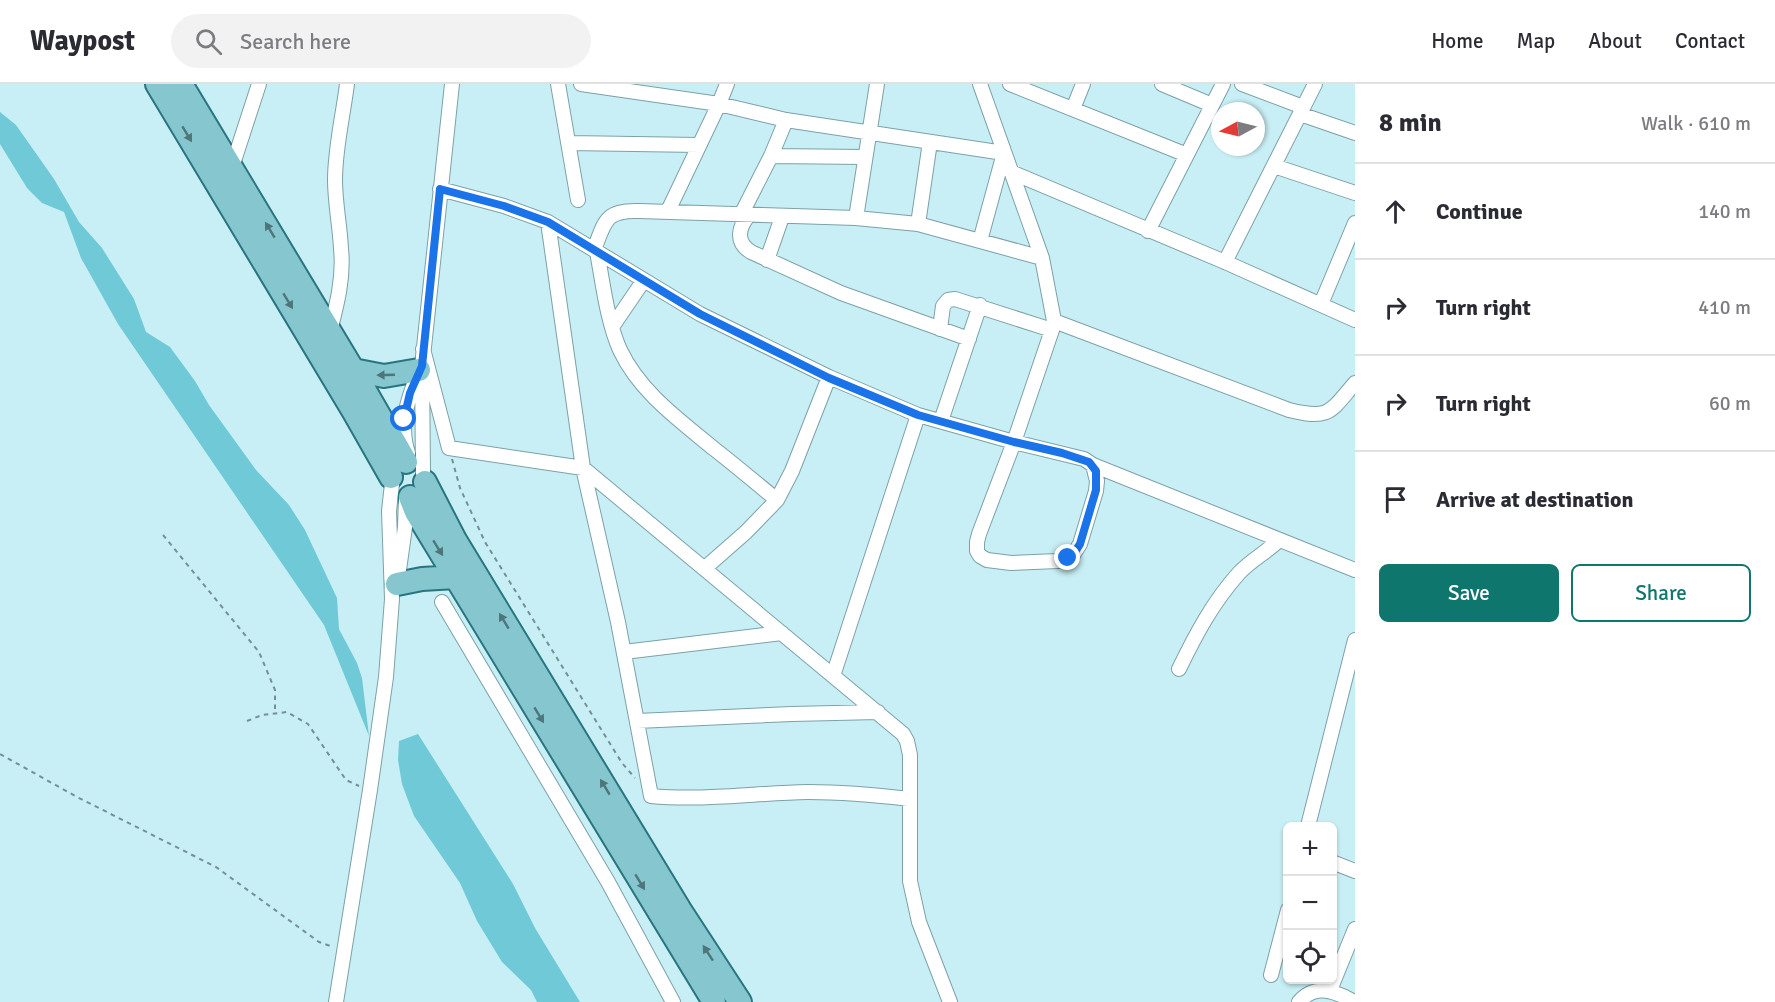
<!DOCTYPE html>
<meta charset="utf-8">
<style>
:root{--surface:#fff;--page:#f2f2f3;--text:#2b2b33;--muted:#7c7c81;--line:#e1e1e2;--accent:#0f766e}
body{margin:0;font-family:Signika,sans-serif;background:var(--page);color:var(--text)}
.controls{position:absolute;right:18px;bottom:18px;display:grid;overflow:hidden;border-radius:9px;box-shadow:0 2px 4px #0004}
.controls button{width:54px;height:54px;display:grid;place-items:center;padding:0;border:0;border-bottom:2px solid var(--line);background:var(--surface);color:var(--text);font:30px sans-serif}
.compass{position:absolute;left:1211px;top:18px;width:54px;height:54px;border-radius:50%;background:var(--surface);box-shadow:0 2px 4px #0004;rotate:263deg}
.stop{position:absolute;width:18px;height:18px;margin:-14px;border:4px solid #1a73e8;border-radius:50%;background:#fff}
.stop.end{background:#1a73e8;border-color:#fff;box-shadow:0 2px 6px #0008}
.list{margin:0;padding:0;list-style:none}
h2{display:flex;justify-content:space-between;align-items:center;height:78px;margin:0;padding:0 24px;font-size:26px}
h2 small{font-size:20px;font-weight:400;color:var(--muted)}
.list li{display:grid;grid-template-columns:39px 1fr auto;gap:18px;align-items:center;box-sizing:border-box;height:96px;padding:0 24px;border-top:2px solid var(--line)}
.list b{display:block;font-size:22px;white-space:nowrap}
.list em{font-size:20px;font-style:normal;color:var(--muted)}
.actions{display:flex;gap:12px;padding:18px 24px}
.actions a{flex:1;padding:14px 0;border:2px solid var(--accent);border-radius:9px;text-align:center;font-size:21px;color:var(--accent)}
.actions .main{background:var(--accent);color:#fff}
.icon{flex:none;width:33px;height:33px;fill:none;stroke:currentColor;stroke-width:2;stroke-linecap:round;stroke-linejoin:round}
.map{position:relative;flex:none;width:1355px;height:918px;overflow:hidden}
header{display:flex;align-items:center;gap:36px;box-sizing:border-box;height:84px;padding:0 30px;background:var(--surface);border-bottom:2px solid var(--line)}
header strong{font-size:28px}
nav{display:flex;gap:33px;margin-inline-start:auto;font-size:21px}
.search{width:420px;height:54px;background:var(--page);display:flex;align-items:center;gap:15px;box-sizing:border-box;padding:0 21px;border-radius:33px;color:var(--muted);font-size:22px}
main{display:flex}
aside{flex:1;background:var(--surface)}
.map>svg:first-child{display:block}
.water{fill:#6fc9d6}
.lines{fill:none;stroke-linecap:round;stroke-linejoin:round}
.minor-casing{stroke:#7ca1a7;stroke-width:16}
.primary-casing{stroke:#28757f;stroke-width:26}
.path{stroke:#749094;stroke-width:2;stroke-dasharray:4.5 4.5;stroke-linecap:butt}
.minor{stroke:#fff;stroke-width:14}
.primary{stroke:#85c6cf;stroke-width:22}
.oneway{fill:#4d757a}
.route{stroke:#1a73e8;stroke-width:8}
</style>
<header>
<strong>Waypost</strong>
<div class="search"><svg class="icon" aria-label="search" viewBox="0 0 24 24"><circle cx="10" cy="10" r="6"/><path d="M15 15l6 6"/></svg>Search here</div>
<nav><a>Home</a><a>Map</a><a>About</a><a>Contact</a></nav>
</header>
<main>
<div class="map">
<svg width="1355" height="918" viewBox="0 0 1355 918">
<rect width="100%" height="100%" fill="#c8eff5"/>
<path class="water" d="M0 28 16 41 54 95 79 138 102 164 134 215 146 248 170 263 195 297 209 321 256 386 289 421 305 446 337 514 339 545 357 579 362 594 369 652 324 541 118 240 81 174 64 128 42 119 27 104 0 60Z
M418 650 513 800 535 844 580 918H537L531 906 502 878 477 837 460 799 414 732 402 700 398 676 399 657Z"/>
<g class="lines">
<g class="minor-casing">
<path id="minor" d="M558 0 578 116
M581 0 719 20 786 36 1004 69 980 157
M1010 0 1187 71
M1162 0 1212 21
M1242 0 1303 23
M1073 25 1083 0
M1300 30 1355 49
M569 59 699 61
M771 72 865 73
M1274 82 1355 109
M232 83 259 0
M1011 88 1225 178 1355 236
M440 105 504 122 548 138 700 230 829 293 918 331 1014 358 1084 375 1093 381 1097 397 1096 407 1080 460 1073 471 1068 474 1058 477 1011 479 987 476 980 472 977 467V458L979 450 1014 358 1052 246 1054 237 1042 174 980 0
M668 127 719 20 727 0
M742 129 771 72 786 36
M750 130C738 143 735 158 751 168L841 209 969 255
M856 134 877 0
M548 138 583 384 618 538 651 712C703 717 756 709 808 708 843 708 876 711 910 715
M918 140 930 58
M1148 147 1223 0
M594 166C605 137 605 126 639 127L856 134 918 140 1042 174
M597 168C603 199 607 237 620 266 640 308 678 335 713 364 735 381 756 399 777 416
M767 176 782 133
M1225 178 1315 0
M1321 220 1355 139
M1054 237 1289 326C1330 336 1330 328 1355 299
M612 243 644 196
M940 245 943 222 948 216 955 215 1052 246
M330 247C337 220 344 193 341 165 340 142 335 119 335 96 335 64 343 32 347 0
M423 265 449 364 583 384 903 650 907 657 910 671V797L919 838 950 918
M941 337 980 221
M408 369C398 340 409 313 419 286
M1093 381 1355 486
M423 389 422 282 452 0
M705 484 746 448 777 416 792 387 829 293
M398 493 405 443 406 414
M442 518 608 798 673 918
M624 568 782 549
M1179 585C1196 550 1213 518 1239 489 1251 476 1267 468 1279 456
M833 592 918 331
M637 637 792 630 878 628
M1308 742 1355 556
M1332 778 1355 787
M1271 891 1288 826
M1330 906 1355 845
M336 918 370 706 386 593 392 515 389 427 392 400
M1299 918C1315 899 1336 907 1354 918"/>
</g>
<g class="primary-casing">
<path id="primary" d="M157 0 354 328 391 393
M181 0 353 286 406 378
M353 286 384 292 419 286
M425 398 455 456 680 826 740 918
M410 413 416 428 714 918
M397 500 422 495 456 493"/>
</g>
<path class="path" d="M452 375 460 404 485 458 622 679 635 694
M163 451 259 568 275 606V630
M247 637 262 631 287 628 308 640 346 696 359 702
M0 670 77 713 216 783 319 858 333 863"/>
<use href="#minor" class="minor"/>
<use href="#primary" class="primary"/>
</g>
<defs><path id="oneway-solid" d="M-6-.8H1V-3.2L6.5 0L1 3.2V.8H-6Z" transform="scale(1.5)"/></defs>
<g class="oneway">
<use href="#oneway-solid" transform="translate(187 50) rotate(59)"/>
<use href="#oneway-solid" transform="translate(270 146) rotate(-121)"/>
<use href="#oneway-solid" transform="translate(288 217) rotate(59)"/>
<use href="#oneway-solid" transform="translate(386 291) rotate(178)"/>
<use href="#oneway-solid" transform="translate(438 464) rotate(58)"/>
<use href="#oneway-solid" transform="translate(504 537) rotate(-121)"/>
<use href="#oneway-solid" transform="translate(539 631) rotate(59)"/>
<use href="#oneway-solid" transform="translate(605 703) rotate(-121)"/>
<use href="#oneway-solid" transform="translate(640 798) rotate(59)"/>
<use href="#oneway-solid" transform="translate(708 869) rotate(-123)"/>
</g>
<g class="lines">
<path class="route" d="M404 335 410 309 422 282 440 105 504 122 548 138 700 230 829 294 918 331 1014 358 1062 369 1089 378 1096 387V406L1080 460 1073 471 1068 474"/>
</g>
</svg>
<div class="controls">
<button>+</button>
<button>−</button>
<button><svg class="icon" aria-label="locate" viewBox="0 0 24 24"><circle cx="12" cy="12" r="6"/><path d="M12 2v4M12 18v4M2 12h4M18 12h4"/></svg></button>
</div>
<svg class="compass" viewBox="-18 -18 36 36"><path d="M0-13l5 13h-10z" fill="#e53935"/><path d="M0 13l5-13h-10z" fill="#7c7c81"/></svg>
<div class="stop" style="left:404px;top:335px"></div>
<div class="stop end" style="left:1068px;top:474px"></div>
</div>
<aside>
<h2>8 min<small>Walk · 610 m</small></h2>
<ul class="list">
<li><svg class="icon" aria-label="ahead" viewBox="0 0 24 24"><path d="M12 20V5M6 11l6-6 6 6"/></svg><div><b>Continue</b></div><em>140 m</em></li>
<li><svg class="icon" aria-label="right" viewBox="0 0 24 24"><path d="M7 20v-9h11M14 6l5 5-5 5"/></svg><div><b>Turn right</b></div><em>410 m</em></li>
<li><svg class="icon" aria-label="right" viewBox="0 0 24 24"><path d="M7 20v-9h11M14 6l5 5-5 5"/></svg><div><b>Turn right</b></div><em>60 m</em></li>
<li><svg class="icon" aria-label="arrive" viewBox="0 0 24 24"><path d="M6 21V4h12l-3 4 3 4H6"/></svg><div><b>Arrive at destination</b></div></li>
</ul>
<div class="actions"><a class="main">Save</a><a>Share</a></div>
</aside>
</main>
